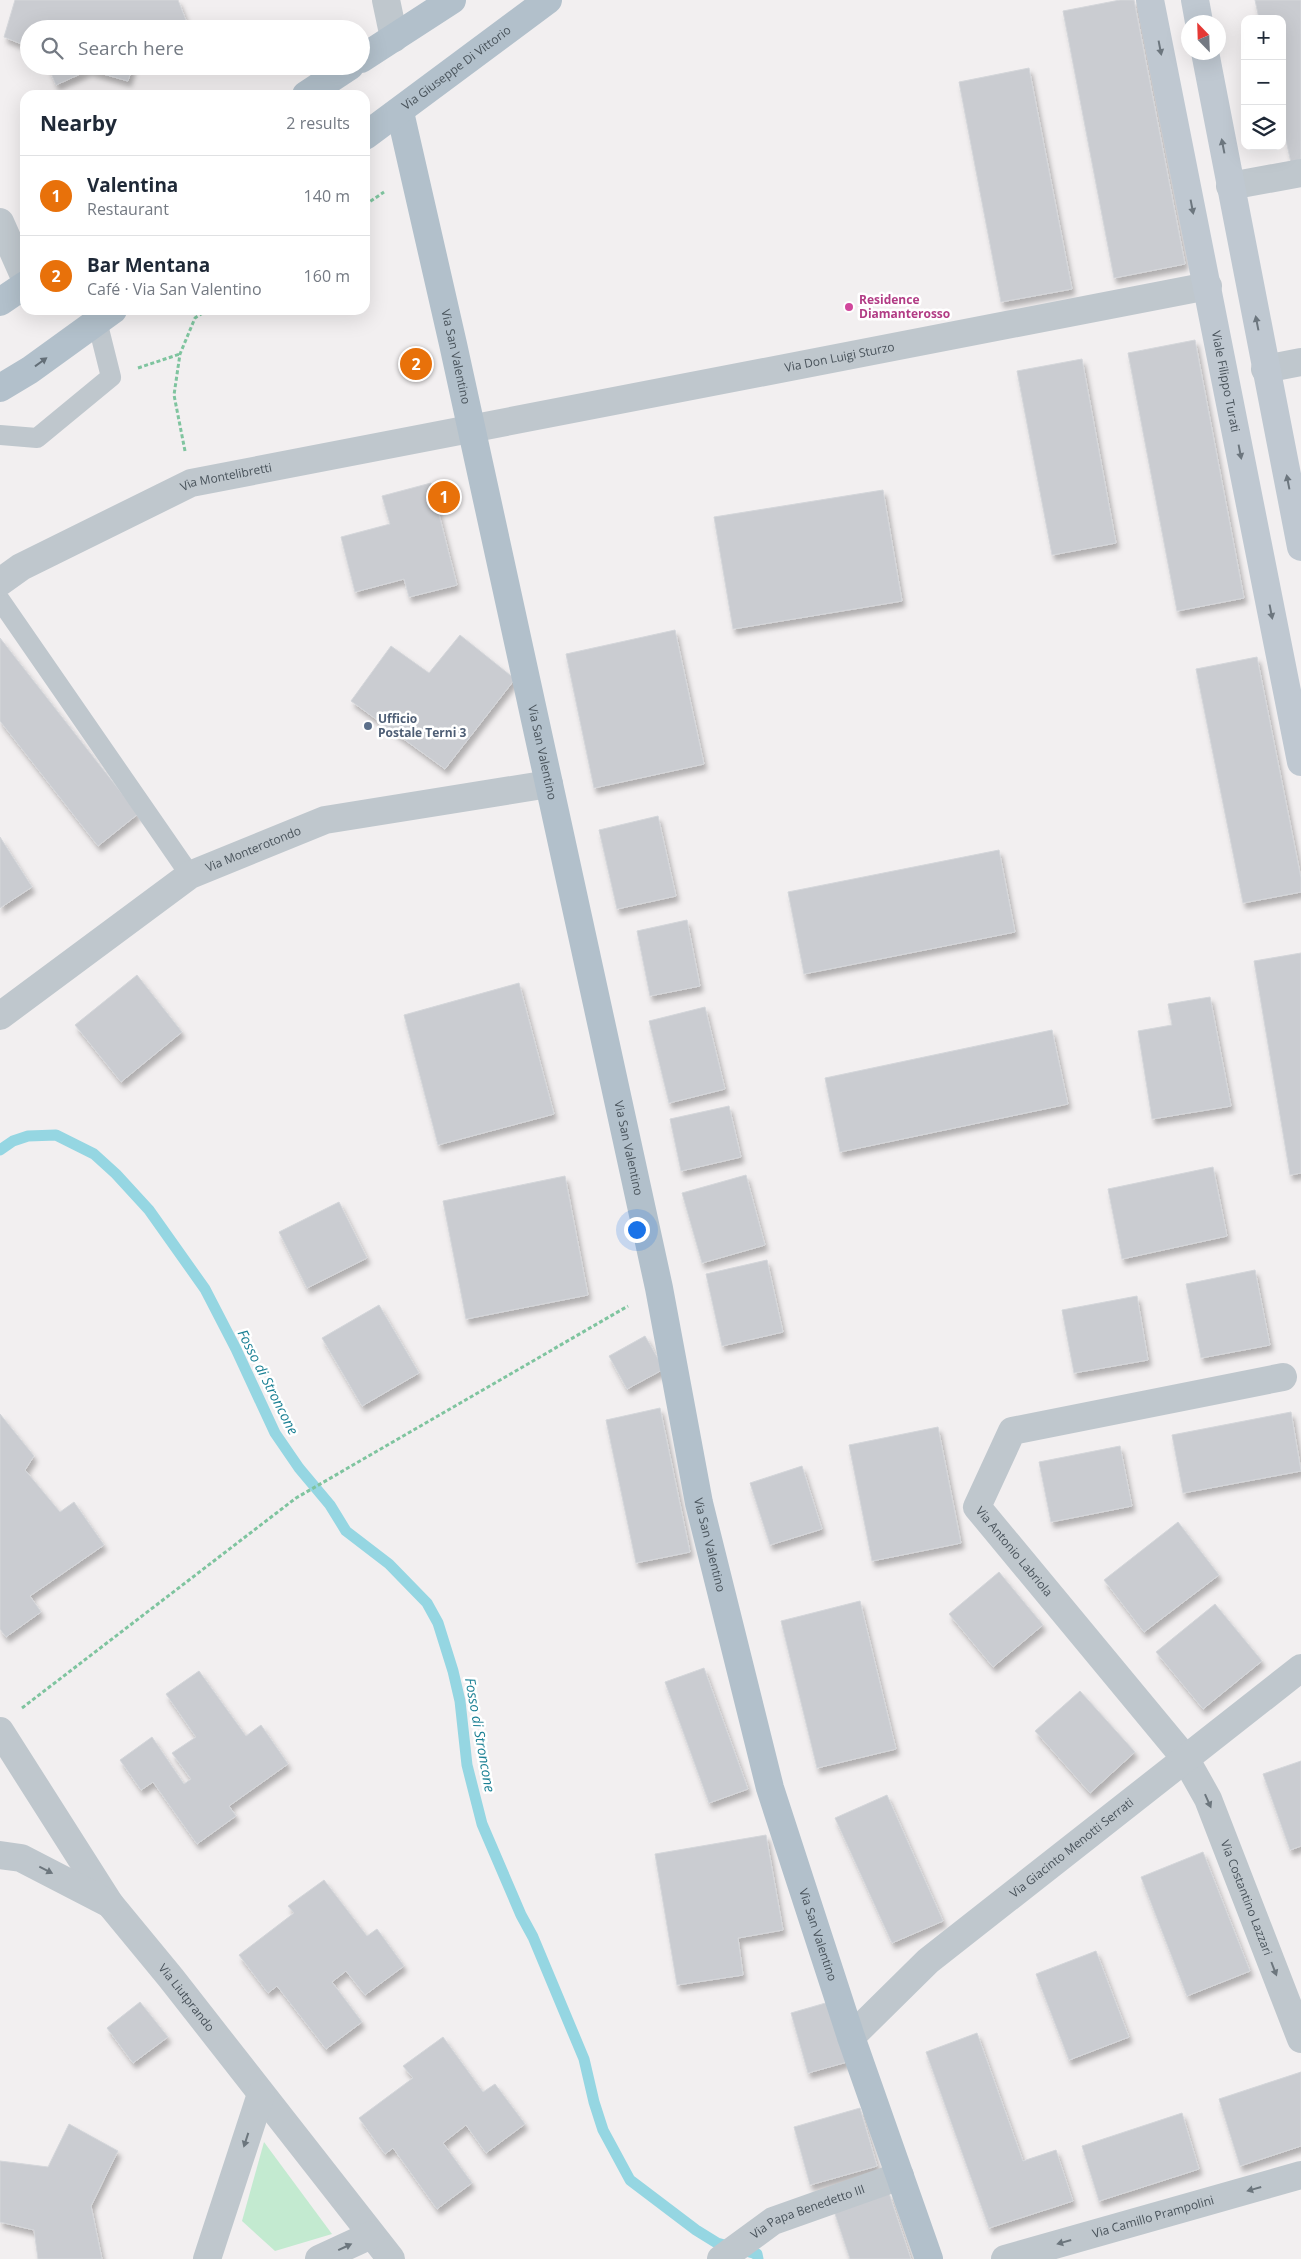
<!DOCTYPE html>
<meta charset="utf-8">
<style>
:root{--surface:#fff;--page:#f2f2f3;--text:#1f2937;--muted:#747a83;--line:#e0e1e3;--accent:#ea580c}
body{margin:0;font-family:"Open Sans",sans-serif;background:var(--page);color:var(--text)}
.controls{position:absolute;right:15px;top:15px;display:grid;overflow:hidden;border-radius:10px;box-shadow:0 5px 20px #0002}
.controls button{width:45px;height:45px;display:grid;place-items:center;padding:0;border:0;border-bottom:1px solid var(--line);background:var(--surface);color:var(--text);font:25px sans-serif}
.compass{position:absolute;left:1181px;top:15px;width:45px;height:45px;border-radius:50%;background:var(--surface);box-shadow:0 5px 20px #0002;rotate:337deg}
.you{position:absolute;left:636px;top:1229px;width:18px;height:18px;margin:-12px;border:4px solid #fff;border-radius:50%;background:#1a73e8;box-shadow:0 0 0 8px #1a73e833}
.badge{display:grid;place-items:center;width:32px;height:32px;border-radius:50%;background:var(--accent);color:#fff;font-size:16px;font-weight:700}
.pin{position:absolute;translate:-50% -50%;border:2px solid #fff;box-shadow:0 1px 5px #0006}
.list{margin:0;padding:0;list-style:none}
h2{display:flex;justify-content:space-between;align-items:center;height:65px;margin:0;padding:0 20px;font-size:21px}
h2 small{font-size:16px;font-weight:400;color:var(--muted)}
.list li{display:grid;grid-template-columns:32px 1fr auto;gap:15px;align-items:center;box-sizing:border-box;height:80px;padding:0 20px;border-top:1px solid var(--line)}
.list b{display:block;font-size:19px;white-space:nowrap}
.list p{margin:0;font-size:16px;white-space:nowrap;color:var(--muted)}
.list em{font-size:16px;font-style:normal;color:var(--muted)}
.icon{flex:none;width:28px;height:28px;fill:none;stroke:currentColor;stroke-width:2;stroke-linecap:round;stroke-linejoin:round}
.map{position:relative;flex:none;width:1301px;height:2259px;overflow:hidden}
.search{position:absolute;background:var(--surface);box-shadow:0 5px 20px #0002;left:20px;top:20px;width:350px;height:55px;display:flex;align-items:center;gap:12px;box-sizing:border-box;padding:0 18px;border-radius:28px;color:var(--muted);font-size:19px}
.panel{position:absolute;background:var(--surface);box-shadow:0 5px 20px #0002;left:20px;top:90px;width:350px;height:225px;border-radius:15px}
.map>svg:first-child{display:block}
.green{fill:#c3ead0}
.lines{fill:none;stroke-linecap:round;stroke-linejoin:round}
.stream{stroke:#95d6e2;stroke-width:11}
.building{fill:#caccd1;stroke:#d4d6da;filter:url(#shadow)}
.path{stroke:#7fc49f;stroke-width:3;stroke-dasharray:4 2.5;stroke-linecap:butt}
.lane{stroke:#bfc7cd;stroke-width:20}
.street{stroke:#bfc7cd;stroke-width:28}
.secondary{stroke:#bfc8d1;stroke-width:28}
.primary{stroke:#b2c0cb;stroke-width:28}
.oneway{fill:#6c767e}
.oneway2{fill:#636e77}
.oneway3{fill:#6c767d}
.hotel-dot{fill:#d1479c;stroke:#fff;stroke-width:2}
.service-dot{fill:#5c6f8a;stroke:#fff;stroke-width:2}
.labels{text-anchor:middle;stroke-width:5;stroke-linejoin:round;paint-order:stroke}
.street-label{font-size:12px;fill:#49535b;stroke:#fff}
.hotel-label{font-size:12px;font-weight:bold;fill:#b23c85;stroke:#fff;text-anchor:start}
.service-label{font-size:12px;font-weight:bold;fill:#4e5e75;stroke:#fff;text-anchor:start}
.water-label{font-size:14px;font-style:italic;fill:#1b8094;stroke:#fff}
</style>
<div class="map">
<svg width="1301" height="2259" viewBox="0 0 1301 2259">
<defs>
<filter id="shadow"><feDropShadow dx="3" dy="5.5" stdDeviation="2.5" flood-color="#0004"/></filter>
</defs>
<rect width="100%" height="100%" fill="#f2eff0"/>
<path class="green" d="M264 2142 332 2234 275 2251 242 2221Z"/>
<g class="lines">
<path class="stream" d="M0 1150 13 1141 28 1136 56 1135 94 1154 116 1174 149 1210 205 1289 236 1349 275 1433 299 1468 330 1505 346 1531 389 1564 427 1603 438 1623 453 1671 460 1701 467 1765 482 1824 521 1915 533 1937 584 2059 594 2102 603 2130 630 2180 696 2230 717 2243 757 2254 758 2259"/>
</g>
<path class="building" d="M15 0H178L187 23 175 29H29V47L4 37Z
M1120 0H1134L1185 264 1114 278 1063 11Z
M1255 0H1301V161L1291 163 1282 122V19H1259Z
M48 66H133L128 81 89 70 56 85Z
M1029 68 1072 289 1001 302 959 82Z
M1195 340 1244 598 1177 611 1128 353Z
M1082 359 1116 543 1052 555 1017 371Z
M431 483 457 585 409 597 404 579 355 592 341 537 390 524 382 496Z
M883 490 902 601 733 629 714 517Z
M675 630 704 764 594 788 566 654Z
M460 635 515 679 445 769 351 701 391 646 429 673Z
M0 638 138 814 98 846 0 721Z
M1257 657 1301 878V892L1243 903 1196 669Z
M658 816 676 896 617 909 599 830Z
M0 837 32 887 0 908Z
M999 850 1015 932 804 974 788 892Z
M687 920 700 986 650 996 637 931Z
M1301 953V1173L1290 1175 1254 961Z
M137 975 182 1032 121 1082 75 1025Z
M519 983 554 1114 438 1145 404 1015Z
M1210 997 1231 1106 1152 1119 1138 1031 1172 1025 1168 1004Z
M705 1007 725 1089 669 1103 649 1021Z
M1052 1030 1068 1104 840 1152 825 1078Z
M729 1106 741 1157 681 1171 670 1119Z
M1213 1167 1227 1236 1122 1259 1108 1189Z
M746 1175 765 1245 702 1263 682 1193Z
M565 1176 588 1295 466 1319 443 1201Z
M339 1202 367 1258 307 1288 279 1232Z
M767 1260 783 1332 722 1346 706 1274Z
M1255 1270 1270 1345 1201 1358 1186 1284Z
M1137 1296 1148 1360 1074 1373 1062 1310Z
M379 1305 419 1373 362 1406 322 1338Z
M645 1336 664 1369 627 1389 609 1356Z
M660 1408 690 1552 636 1563 606 1420Z
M1291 1412 1301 1471 1183 1493 1172 1435Z
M0 1414 34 1456 25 1470 60 1512 74 1502 104 1545 30 1596 41 1612 6 1637 0 1629Z
M938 1427 961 1543 872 1561 849 1445Z
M1120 1446 1132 1506 1051 1522 1039 1462Z
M802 1466 822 1529 770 1545 750 1483Z
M1178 1522 1219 1575 1144 1632 1104 1580Z
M999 1572 1043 1625 993 1667 949 1614Z
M860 1601 896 1749 817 1768 781 1621Z
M1215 1604 1262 1661 1203 1709 1156 1652Z
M704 1668 748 1789 709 1803 665 1682Z
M199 1671 246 1736 261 1725 288 1764 229 1806 236 1816 197 1844 153 1782 141 1790 120 1760 152 1737 184 1784 191 1779 172 1753 196 1737 166 1694Z
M1080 1691 1135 1752 1090 1793 1035 1731Z
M1301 1761V1846L1290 1850 1263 1774Z
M887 1795 943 1921 892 1943 835 1818Z
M766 1835 783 1930 738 1938 743 1975 677 1985 655 1854Z
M1203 1852 1250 1971 1187 1996 1141 1877Z
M324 1880 367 1936 377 1929 404 1966 365 1995 346 1971 332 1982 362 2022 326 2049 277 1986 268 1993 239 1955 294 1913 288 1906Z
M1096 1951 1129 2037 1069 2060 1036 1974Z
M140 2002 168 2037 133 2063 107 2028Z
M829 2002 847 2062 808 2073 791 2013Z
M977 2033 1023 2161 1056 2150 1073 2201 989 2228 926 2052Z
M443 2037 483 2092 495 2084 525 2124 486 2153 466 2125 443 2143 472 2183 437 2209 393 2148 385 2154 359 2118 413 2078 403 2066Z
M1301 2072V2146L1240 2166 1219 2099Z
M860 2108 877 2166 810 2185 794 2127Z
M1182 2113 1199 2169 1099 2201 1082 2146Z
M69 2124 118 2151 91 2206 102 2259H38L34 2230 0 2222V2161L48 2167Z
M889 2193 911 2259H850L834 2211Z"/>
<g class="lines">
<path class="path" d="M365 205 384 192
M138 368 180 354
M185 451 174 395 180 354 195 318 207 310
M22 1708 296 1498 628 1306"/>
<path class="lane" d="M0 435 37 438 111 377 97 321
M0 600 190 875"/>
<g class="street">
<path d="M386 0 394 38"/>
<path d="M1230 186 1301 173"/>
<path d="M0 222 25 278"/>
<path d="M1265 369 1301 362"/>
<path id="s1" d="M0 582 21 567 191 483 1208 286"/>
<path id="s2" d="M0 1016 190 875 325 820 549 784"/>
<path id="s3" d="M1283 1377 1012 1431 977 1507 1185 1758 1208 1799 1301 2039"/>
<path id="s4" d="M0 1731 110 1904 171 1978 391 2259"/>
<path d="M0 1855 21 1858 110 1904"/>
<path id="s5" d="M851 2037 928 1961 1301 1668"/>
<path d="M207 2259 261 2094"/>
<path d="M319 2259 371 2235"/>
<path id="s6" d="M721 2259 773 2221 900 2176"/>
<path id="s7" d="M1005 2259 1301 2175"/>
</g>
<g class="secondary">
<path id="s8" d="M1150 0 1301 762"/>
<path d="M1195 0 1199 22"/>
<path d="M1205 52 1301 547"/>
</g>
<g class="primary">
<path d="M361 59 452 0"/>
<path d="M306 95 350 66"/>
<path id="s9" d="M400 112 453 344 659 1288 699 1503 770 1788 851 2037 929 2259"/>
<path id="s10" d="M365 136 548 0"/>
<path d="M0 302 25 285"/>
<path d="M0 388 30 370 113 310"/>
</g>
</g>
<defs><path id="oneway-solid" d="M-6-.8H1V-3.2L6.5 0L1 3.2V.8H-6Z" transform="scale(1.25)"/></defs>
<g class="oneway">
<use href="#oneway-solid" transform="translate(1160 48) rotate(79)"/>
<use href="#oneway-solid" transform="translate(1223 146) rotate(-101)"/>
<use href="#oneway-solid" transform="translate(1192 207) rotate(79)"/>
<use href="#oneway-solid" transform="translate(1257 323) rotate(-101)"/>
<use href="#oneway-solid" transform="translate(1240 452) rotate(79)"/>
<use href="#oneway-solid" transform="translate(1288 482) rotate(-101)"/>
<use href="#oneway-solid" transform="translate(1271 612) rotate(79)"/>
</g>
<use class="oneway2" href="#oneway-solid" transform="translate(41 362) rotate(-36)"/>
<g class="oneway3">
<use href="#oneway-solid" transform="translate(1208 1801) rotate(66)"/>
<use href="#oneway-solid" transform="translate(46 1870) rotate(27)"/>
<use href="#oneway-solid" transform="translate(1274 1969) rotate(69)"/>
<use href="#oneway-solid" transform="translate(246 2140) rotate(108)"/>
<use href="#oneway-solid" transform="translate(1254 2189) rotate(164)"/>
<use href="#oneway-solid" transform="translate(1064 2242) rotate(164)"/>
<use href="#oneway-solid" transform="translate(345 2247) rotate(-25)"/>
</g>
<circle class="hotel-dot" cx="849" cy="307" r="5"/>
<circle class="service-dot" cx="368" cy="726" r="5"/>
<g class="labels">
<g class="street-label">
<text dy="4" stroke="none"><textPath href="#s10" startOffset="114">Via Giuseppe Di Vittorio</textPath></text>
<text dy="4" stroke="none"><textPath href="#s9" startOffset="251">Via San Valentino</textPath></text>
<text dy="4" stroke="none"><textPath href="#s1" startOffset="876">Via Don Luigi Sturzo</textPath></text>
<text dy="4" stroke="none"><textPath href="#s8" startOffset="389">Viale Filippo Turati</textPath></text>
<text dy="4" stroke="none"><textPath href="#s1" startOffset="251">Via Montelibretti</textPath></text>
<text dy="4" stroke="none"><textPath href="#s9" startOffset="656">Via San Valentino</textPath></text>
<text dy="4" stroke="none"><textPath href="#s2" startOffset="305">Via Monterotondo</textPath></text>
<text dy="4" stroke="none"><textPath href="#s9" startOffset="1061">Via San Valentino</textPath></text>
<text dy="4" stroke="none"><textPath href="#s9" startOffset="1466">Via San Valentino</textPath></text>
<text dy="4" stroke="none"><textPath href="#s3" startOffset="418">Via Antonio Labriola</textPath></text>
<text dy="4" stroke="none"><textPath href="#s5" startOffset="291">Via Giacinto Menotti Serrati</textPath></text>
<text dy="4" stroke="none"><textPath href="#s3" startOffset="839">Via Costantino Lazzari</textPath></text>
<text dy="4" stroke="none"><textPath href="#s9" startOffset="1871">Via San Valentino</textPath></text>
<text dy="4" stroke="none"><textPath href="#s4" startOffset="326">Via Liutprando</textPath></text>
<text dy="4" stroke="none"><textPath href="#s6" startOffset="100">Via Papa Benedetto III</textPath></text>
<text dy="4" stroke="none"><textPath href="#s7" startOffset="154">Via Camillo Prampolini</textPath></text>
</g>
<g class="hotel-label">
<text x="859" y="304">Residence<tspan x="859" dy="14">Diamanterosso</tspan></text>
</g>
<g class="service-label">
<text x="378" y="723">Ufficio<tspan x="378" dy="14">Postale Terni 3</tspan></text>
</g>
<g class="water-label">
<text transform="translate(268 1382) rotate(63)" y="5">Fosso di Stroncone</text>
<text transform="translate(480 1735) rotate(80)" y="5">Fosso di Stroncone</text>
</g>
</g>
</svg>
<div class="controls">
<button>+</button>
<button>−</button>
<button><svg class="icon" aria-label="layers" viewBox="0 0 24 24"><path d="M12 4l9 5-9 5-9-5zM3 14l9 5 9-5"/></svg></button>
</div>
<svg class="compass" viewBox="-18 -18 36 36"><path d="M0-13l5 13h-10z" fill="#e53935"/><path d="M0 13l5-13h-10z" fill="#747a83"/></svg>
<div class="you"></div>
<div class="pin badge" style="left:444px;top:497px;background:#e8710a">1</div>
<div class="pin badge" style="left:416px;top:364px;background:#e8710a">2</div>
<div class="search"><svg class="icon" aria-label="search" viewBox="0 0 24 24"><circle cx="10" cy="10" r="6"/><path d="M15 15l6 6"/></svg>Search here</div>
<section class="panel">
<h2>Nearby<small>2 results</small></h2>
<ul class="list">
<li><span class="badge" style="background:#e8710a">1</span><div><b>Valentina</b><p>Restaurant</p></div><em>140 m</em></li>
<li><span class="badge" style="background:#e8710a">2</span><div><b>Bar Mentana</b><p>Café · Via San Valentino</p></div><em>160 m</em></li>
</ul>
</section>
</div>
